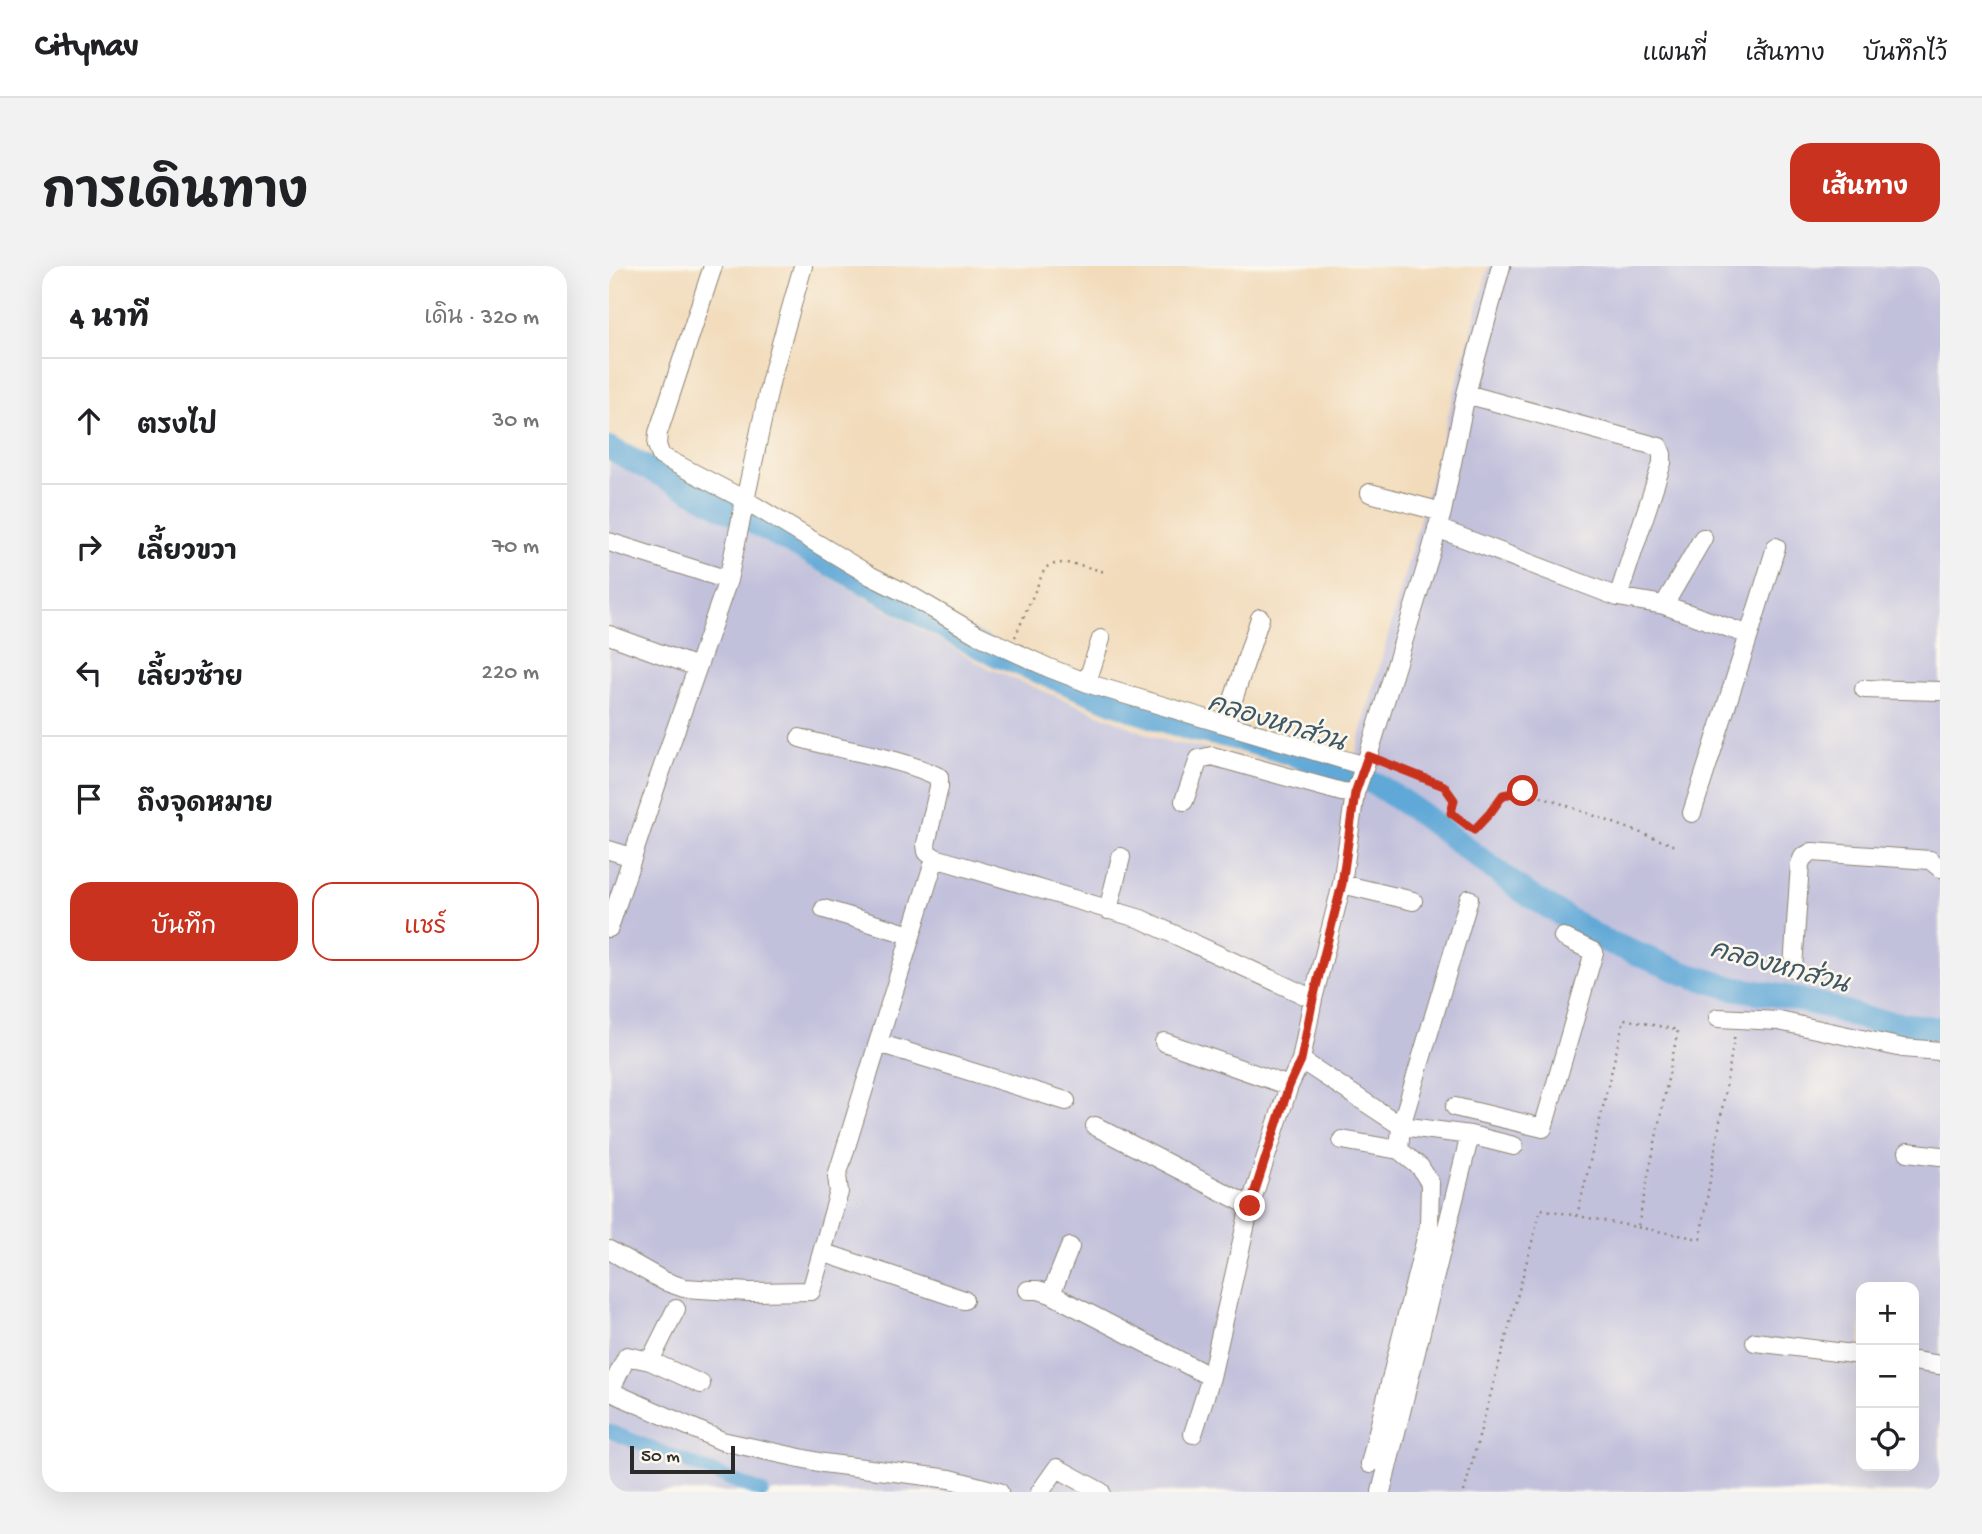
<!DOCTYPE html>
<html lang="th">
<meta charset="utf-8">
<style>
:root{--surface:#fff;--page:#f2f2f2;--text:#202124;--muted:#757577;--line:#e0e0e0;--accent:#c8321e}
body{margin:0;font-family:"Gochi Hand","Playpen Sans Thai",sans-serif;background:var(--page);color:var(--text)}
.controls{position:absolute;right:21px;bottom:21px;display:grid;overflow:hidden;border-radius:14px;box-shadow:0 7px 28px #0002}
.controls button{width:63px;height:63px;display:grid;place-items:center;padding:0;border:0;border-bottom:2px solid var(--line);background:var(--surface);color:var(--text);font:35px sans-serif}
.scale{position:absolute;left:21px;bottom:18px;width:105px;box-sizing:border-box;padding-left:7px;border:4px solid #2b2b2b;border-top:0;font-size:19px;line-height:24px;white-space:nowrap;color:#2b2b2b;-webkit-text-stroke:5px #fbf7ec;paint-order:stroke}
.stop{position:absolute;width:21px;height:21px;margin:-16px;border:5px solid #c8321e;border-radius:50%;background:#fff}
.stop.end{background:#c8321e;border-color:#fff;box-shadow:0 2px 7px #0008}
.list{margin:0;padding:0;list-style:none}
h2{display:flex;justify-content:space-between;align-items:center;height:91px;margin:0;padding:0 28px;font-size:30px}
h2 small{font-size:23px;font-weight:400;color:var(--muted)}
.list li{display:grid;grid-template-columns:46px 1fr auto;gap:21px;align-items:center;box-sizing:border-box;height:126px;padding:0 28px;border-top:2px solid var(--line)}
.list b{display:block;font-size:26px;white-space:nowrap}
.list em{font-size:23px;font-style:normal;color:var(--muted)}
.actions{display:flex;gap:14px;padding:21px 28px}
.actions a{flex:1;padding:16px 0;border:2px solid var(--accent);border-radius:21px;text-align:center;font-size:24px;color:var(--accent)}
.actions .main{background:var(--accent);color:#fff}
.icon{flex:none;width:38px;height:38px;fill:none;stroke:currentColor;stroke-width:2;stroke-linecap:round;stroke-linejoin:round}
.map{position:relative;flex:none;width:1331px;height:1226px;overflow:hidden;border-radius:21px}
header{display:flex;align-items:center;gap:42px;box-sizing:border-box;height:98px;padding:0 35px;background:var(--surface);border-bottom:2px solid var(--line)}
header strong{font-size:33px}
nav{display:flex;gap:38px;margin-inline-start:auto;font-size:24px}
.intro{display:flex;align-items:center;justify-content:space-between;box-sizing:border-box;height:168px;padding:0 42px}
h1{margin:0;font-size:49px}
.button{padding:18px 32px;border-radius:21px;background:var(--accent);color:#fff;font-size:24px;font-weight:700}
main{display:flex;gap:42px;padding:0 42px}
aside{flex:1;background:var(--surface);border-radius:21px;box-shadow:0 7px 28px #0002}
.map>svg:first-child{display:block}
.industrial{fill:#c2c1dc;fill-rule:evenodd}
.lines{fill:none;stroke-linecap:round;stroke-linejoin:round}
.canal{stroke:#61a8d7;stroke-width:14}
.river{stroke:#61a8d7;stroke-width:24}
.minor-casing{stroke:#8e8373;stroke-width:20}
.path{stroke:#8e8373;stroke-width:2.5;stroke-dasharray:2 5;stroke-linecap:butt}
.minor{stroke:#fff;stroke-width:18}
.route{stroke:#c8321e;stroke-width:9}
.labels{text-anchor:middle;stroke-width:5;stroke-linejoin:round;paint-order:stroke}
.water-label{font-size:26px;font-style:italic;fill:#3e5767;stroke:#fbf7ec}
</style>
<header>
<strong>Citynav</strong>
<nav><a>แผนที่</a><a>เส้นทาง</a><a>บันทึกไว้</a></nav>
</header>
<div class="intro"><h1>การเดินทาง</h1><a class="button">เส้นทาง</a></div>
<main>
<aside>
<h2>4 นาที<small>เดิน · 320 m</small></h2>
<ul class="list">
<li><svg class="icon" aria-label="ahead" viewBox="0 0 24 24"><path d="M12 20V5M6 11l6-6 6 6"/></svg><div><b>ตรงไป</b></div><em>30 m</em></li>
<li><svg class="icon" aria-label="right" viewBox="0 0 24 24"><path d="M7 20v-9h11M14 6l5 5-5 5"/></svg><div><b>เลี้ยวขวา</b></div><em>70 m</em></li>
<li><svg class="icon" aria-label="left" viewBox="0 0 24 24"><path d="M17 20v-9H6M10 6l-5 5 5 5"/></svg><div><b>เลี้ยวซ้าย</b></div><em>220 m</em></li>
<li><svg class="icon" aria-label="arrive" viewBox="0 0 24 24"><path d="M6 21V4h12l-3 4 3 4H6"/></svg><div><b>ถึงจุดหมาย</b></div></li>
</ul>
<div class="actions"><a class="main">บันทึก</a><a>แชร์</a></div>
</aside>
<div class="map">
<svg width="1331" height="1226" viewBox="0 0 1331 1226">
<rect width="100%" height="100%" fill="#fbf7ec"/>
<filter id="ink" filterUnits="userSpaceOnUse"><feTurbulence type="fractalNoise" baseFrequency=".0143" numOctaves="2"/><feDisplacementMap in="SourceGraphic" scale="14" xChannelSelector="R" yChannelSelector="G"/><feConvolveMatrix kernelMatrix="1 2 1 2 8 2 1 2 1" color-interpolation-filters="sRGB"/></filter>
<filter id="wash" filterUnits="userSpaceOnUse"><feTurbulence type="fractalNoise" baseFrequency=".00686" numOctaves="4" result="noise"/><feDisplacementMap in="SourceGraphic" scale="28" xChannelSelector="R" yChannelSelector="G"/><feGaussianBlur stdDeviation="1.57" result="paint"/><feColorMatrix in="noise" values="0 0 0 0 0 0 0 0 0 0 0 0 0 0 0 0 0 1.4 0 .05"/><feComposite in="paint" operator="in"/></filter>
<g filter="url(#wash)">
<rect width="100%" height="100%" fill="#f2dbbb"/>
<path class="industrial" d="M880 0H1331V1226H0V197L54 219 134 263 379 402 553 474 625 489 738 520ZM1252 1021H1305V1200H1252Z"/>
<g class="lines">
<path class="canal" d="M0 1165 153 1226"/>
<path class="river" d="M0 182 131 250
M140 254 258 318 355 373 386 388 527 445 580 463 617 470 666 483 730 503 767 518 812 548 915 626 992 673 1077 708 1124 722 1172 730 1213 739 1261 754 1331 763"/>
</g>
</g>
<g filter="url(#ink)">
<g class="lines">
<g class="minor-casing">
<path id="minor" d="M104 0 49 167 48 179 52 190 136 234 262 310 302 330 367 368 440 402 484 419 756 500
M857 128 1050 181 1053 188V197L1009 331
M761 227 833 246
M828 262 1009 331 1055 339 1140 369 1083 547
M0 276 119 314
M1055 339 1094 272
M0 369 88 401
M1140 369 1167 281
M478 416 492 373
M1255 423 1331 425
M616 458 651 352
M191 472C237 486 287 490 330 511V521L317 578 318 586 326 592 532 653 704 733
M575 535 590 493 603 490 733 526 746 527
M0 584 23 591
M733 618 804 635
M215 643 302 669
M499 644 512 591
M0 662 49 514 119 314 162 113 194 0
M1184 702 1191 598 1194 591 1203 586 1321 594 1331 602
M1109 752 1170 755 1294 782 1331 785
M555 776 680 820
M269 777 457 835
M692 794 792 860 861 869 905 880
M846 841 934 862 985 686 954 671
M486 860 641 940
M733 874 790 884
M1299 886 1331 890
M0 984 55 1015 75 1022 140 1026 202 1025 230 926 228 910 326 592
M213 986 355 1034
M419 1024H429L442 1028 602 1111
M442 1028 461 981
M1146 1076 1252 1089
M41 1095 67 1043
M1305 1095 1331 1099
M0 1125 113 1175 214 1197 341 1213 390 1226
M1 1125 18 1090 41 1095 92 1118
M584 1168 602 1111 641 940 680 820 692 794 704 733 733 618 746 527 759 490 821 289 833 246 857 128 892 0
M761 1198 820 960 821 917 811 901 790 884 792 860 860 633
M431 1226 448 1202 492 1226
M772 1226 861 869"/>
</g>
<path class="path" d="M406 371 436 302C454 291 476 301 496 306
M772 495 835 521 845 534 842 547 865 563 882 547 894 529 914 525 940 533 1067 580
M968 950 1015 753 1069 764 1029 960
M855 1226 932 943 1091 973 1126 767"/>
<use href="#minor" class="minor"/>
</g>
</g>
<g class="lines" filter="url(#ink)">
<path class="route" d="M641 940 680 820 692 794 704 733 733 618 746 527 759 490 835 520 845 534 842 547 865 564 881 547 894 529 914 525"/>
</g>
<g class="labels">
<g class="water-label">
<text transform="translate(668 455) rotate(17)" y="9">คลองหกส่วน</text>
<text transform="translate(1171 699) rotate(15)" y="9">คลองหกส่วน</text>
</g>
</g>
</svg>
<div class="controls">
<button>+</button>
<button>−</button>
<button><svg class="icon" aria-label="locate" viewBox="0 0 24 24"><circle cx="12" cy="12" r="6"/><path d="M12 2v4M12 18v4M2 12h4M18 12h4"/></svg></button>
</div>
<div class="scale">50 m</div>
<div class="stop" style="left:914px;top:525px"></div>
<div class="stop end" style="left:641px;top:940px"></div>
</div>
</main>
